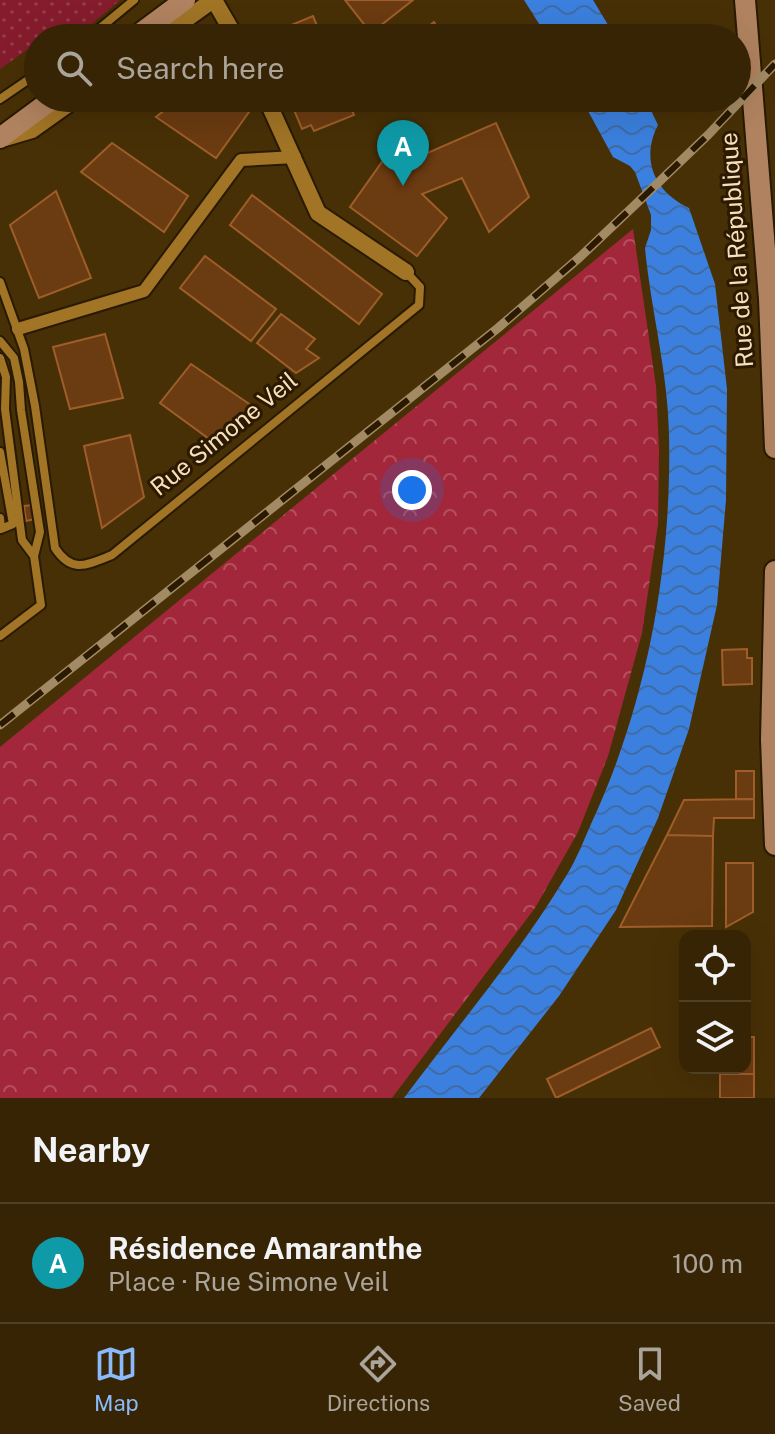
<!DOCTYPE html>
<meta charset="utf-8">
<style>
:root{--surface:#362404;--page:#413013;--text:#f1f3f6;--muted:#aaa49a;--line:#504126;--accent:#8bbafc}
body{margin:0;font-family:"Public Sans",sans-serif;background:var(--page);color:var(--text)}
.controls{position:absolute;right:24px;bottom:24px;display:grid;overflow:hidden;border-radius:16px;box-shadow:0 8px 32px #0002}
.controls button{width:72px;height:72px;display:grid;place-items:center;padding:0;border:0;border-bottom:2px solid var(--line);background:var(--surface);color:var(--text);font:40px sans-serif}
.you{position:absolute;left:412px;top:490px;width:28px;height:28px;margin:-20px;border:6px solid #fff;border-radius:50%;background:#1a73e8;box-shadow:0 0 0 12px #1a73e833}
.badge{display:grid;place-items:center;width:52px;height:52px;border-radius:50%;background:var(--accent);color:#fff;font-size:26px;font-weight:700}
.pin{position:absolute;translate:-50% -66px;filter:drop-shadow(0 2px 4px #0008)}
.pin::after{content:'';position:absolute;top:42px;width:28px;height:24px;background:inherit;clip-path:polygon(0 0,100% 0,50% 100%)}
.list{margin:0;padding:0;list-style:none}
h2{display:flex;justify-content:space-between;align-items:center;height:104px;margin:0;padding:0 32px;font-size:34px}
h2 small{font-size:26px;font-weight:400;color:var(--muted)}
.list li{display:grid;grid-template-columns:52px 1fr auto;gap:24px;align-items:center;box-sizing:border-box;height:120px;padding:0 32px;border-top:2px solid var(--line)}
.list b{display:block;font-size:30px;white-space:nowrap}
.list p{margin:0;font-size:26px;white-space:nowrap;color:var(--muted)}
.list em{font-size:26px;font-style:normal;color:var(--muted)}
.icon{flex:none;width:44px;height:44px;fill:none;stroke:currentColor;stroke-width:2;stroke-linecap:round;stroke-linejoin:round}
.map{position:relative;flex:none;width:775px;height:1098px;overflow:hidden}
.search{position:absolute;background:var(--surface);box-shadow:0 8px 32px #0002;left:24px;right:24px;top:24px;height:88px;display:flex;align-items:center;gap:20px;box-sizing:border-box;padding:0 28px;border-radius:44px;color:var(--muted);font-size:30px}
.sheet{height:224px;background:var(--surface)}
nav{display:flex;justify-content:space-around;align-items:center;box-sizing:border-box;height:112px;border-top:2px solid var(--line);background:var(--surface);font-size:22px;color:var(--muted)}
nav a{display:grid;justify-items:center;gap:4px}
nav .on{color:var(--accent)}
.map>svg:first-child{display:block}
.forest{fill:url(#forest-crowns)}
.garden{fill:url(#garden-dots)}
.water{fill:url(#water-waves)}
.building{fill:#6b3b11;stroke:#9f5e29;stroke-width:2}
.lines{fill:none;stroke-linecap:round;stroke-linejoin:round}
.service-casing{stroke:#281a03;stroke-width:12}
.pedestrian-casing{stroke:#281a03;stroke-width:16}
.minor-casing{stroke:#281a03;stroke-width:20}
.secondary-casing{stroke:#281a03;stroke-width:24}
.service{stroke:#a17426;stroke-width:8}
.pedestrian{stroke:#a17426;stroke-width:12}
.minor{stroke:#a17426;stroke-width:16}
.secondary{stroke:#b0825f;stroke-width:20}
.rail-casing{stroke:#a28a64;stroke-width:9}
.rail{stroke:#2b1900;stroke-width:6;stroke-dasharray:18;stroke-linecap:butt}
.labels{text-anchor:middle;stroke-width:6;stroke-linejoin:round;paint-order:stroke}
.street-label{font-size:24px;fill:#f8dfbc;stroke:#2b1900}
</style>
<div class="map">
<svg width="775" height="1098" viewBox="0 0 775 1098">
<defs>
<pattern id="forest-crowns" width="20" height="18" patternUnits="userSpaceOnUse" patternTransform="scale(2)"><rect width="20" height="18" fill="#a3273b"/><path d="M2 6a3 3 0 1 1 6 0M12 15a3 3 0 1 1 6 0" fill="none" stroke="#b5505e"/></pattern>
<pattern id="garden-dots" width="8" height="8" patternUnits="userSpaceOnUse" patternTransform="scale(2)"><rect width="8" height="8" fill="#851c2d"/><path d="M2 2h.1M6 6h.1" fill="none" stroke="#973d4a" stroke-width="1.8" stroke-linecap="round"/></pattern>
<pattern id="water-waves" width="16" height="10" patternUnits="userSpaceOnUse" patternTransform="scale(2)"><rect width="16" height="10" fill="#3b80de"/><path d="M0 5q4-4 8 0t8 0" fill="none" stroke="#406ba4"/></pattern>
</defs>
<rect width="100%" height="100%" fill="#483006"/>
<path class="forest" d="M633 229 656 386 659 450 658 524 642 633 608 756 578 832 535 908 392 1098H0V747Z"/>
<path class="garden" d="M0 0H120L75 38 63 24 43 38H38V42L0 69Z"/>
<path class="water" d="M524 0H593L616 38H548Z
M581 98H645L658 125C640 160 655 192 689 208L715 284 727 389 726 500 717 605 689 729 658 818 616 910 559 996 479 1098H404C459 1024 520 953 568 873 577 858 584 840 591 824 647 704 672 566 669 435 668 372 651 311 645 248L651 230V215L635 172 630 166 613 157Z"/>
<path class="building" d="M345 0H413L371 33Z
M313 16 322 38H274L272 33Z
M434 22 444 38H414Z
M180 98H230L249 112 216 158 156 117Z
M289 98H347L354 115 314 131 311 125 302 129Z
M496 123 529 197 489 232 462 178 422 194 447 218 417 256 350 207 389 152 407 162Z
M112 143 188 196 164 232 81 172Z
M56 191 91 278 39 298 10 225Z
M252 195 382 294 359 324 230 225Z
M205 256 276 309 251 341 180 288Z
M281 314 315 339 306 349 319 358 296 373 257 343Z
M105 334 123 398 70 409 53 347Z
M191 364 258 410 212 441 160 403Z
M130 435 144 497 102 528 84 446Z
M33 505 35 519 26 521 24 506Z
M747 649V658H752V684L723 685 722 650Z
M736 771H754V799H736Z
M754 799V818H714L713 836 667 835 684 800Z
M667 835 713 836 712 926 620 927Z
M726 863H753V912L726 927Z
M651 1028 660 1047 556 1098 547 1079Z
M745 1037H754V1074H729L730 1068H745Z
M720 1074H754V1098H720Z"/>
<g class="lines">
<g class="service-casing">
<path id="service" d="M88 38 134 0
M0 99 38 73
M0 282 24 349 35 406 55 548C72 574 87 565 112 555L419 305 420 287 406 272
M0 341 14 358 19 382 21 410 40 532 34 556 41 605 0 636
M0 358 6 377 5 409 22 540 34 556
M0 452 13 524 1 529 0 518"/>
</g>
<g class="pedestrian-casing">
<path id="pedestrian" d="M18 329 144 291 241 160 295 157"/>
</g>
<g class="minor-casing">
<path id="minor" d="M214 0 236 38
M160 38 213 0
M266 98 318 213 406 272
M5 138 32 130 77 98"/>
</g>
<g class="secondary-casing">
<path id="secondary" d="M745 0 769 299 775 448
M134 38 185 0
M0 138 54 98
M775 571 771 739 775 845"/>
</g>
<use href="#service" class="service"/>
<use href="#pedestrian" class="pedestrian"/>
<use href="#minor" class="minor"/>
<use href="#secondary" class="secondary"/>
<g class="rail-casing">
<path id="rail" d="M0 725 498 328 580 257 637 203 708 135 775 64"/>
</g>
<use href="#rail" class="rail"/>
</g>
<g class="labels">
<g class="street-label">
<text transform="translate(737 250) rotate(-94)" y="8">Rue de la République</text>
<text transform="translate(224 434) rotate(-39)" y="8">Rue Simone Veil</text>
</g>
</g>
</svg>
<div class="controls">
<button><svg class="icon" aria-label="locate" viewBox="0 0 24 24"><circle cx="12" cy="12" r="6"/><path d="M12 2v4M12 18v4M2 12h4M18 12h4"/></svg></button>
<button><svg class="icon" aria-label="layers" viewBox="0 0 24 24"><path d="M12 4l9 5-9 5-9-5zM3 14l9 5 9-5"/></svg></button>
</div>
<div class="you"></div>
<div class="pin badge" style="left:403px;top:186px;background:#0f9aa8">A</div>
<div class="search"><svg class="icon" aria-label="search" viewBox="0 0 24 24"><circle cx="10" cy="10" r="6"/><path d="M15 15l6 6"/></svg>Search here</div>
</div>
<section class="sheet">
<h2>Nearby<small></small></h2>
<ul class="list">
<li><span class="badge" style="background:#0f9aa8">A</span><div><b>Résidence Amaranthe</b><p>Place · Rue Simone Veil</p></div><em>100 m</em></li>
</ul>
</section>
<nav>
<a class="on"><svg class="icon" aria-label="map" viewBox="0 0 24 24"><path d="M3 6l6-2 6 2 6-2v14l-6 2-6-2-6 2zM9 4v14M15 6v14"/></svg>Map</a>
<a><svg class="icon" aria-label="directions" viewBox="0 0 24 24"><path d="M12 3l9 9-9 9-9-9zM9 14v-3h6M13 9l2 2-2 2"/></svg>Directions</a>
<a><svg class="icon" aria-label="saved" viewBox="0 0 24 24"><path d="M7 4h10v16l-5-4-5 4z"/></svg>Saved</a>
</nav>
